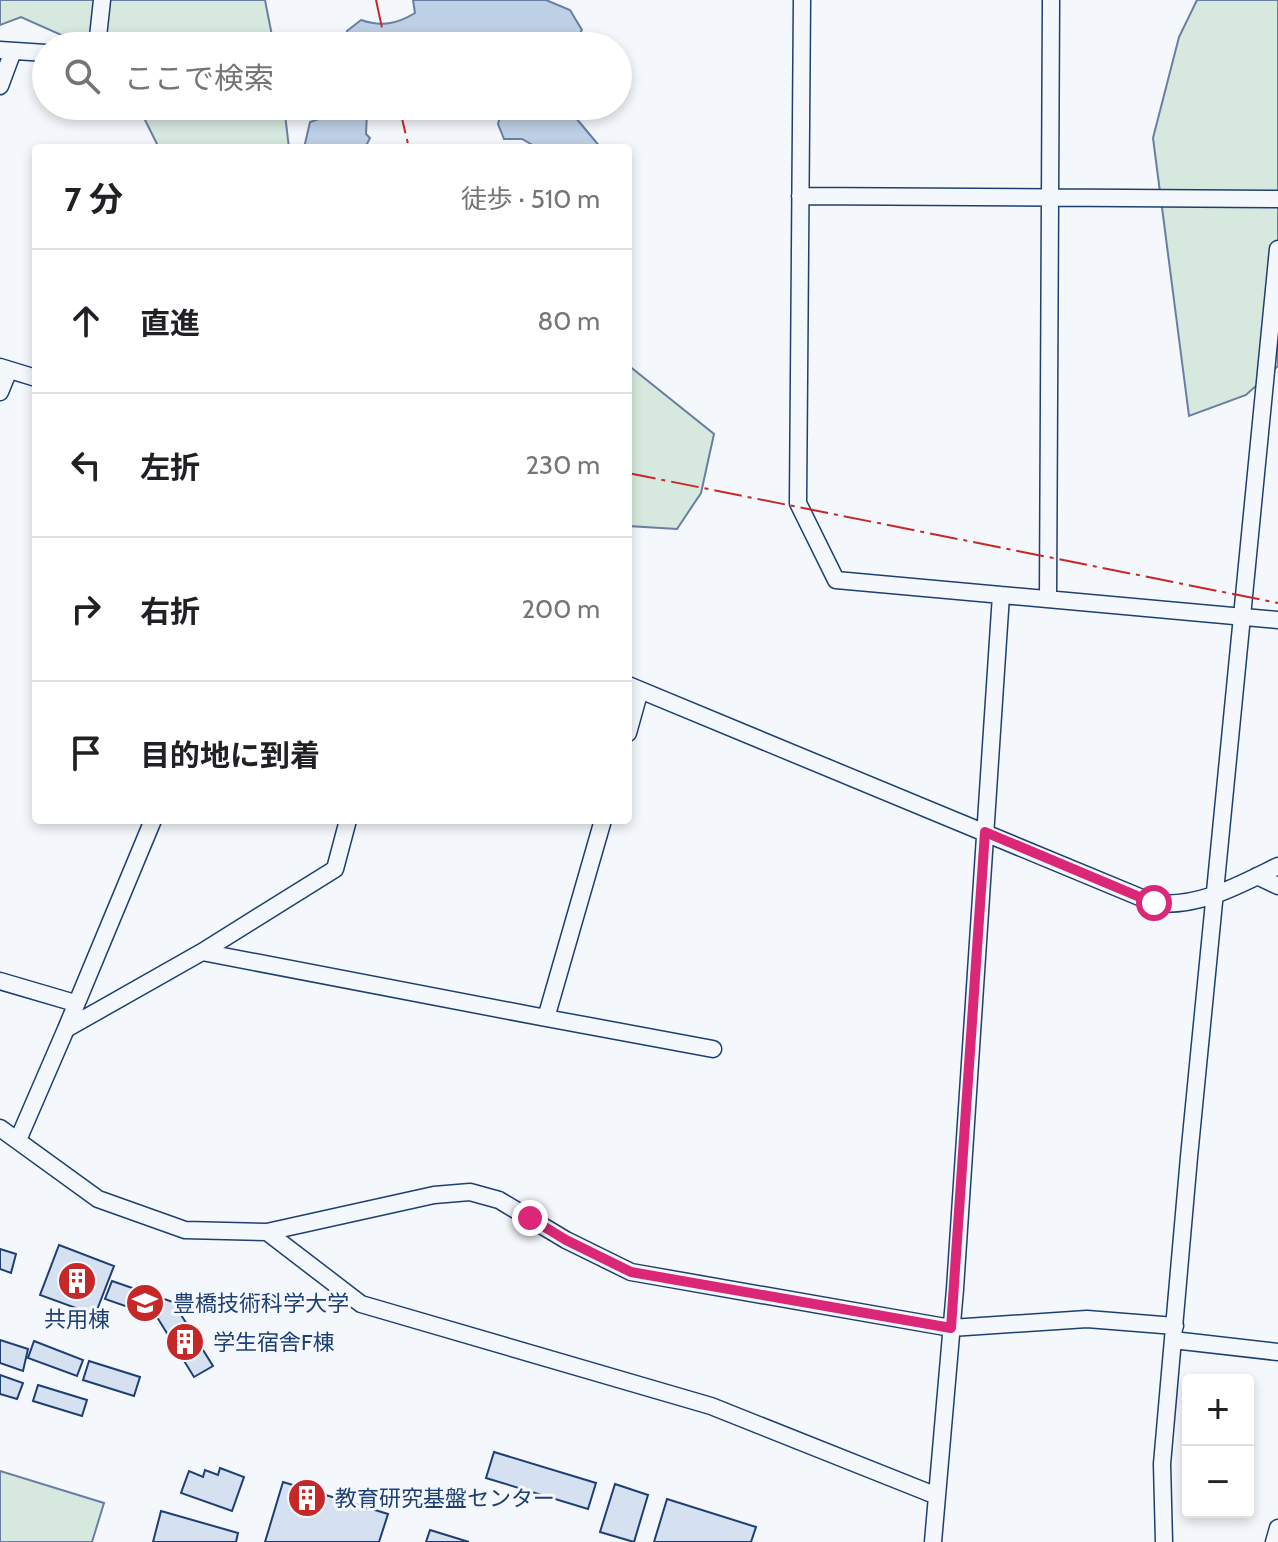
<!DOCTYPE html>
<html lang="ja">
<meta charset="utf-8">
<style>
:root{--surface:#fff;--page:#f2f2f2;--text:#202124;--muted:#757577;--line:#e0e0e0}
body{margin:0;font-family:Cabin,"Noto Sans JP",sans-serif;background:var(--page);color:var(--text)}
.controls{position:absolute;right:24px;bottom:24px;display:grid;overflow:hidden;border-radius:8px;box-shadow:0 4px 12px #0003}
.controls button{width:72px;height:72px;display:grid;place-items:center;padding:0;border:0;border-bottom:2px solid var(--line);background:var(--surface);color:var(--text);font:40px sans-serif}
.stop{position:absolute;width:24px;height:24px;margin:-18px;border:6px solid #db2777;border-radius:50%;background:#fff}
.stop.end{background:#db2777;border-color:#fff;box-shadow:0 2px 8px #0008}
.list{margin:0;padding:0;list-style:none}
h2{display:flex;justify-content:space-between;align-items:center;height:104px;margin:0;padding:0 32px;font-size:34px}
h2 small{font-size:26px;font-weight:400;color:var(--muted)}
.list li{display:grid;grid-template-columns:52px 1fr auto;gap:24px;align-items:center;box-sizing:border-box;height:144px;padding:0 32px;border-top:2px solid var(--line)}
.list b{display:block;font-size:30px;white-space:nowrap}
.list em{font-size:26px;font-style:normal;color:var(--muted)}
.icon{flex:none;width:44px;height:44px;fill:none;stroke:currentColor;stroke-width:2;stroke-linecap:round;stroke-linejoin:round}
.map{position:relative;flex:none;width:1278px;height:1542px;overflow:hidden}
.search{position:absolute;background:var(--surface);box-shadow:0 4px 12px #0003;left:32px;top:32px;width:600px;height:88px;display:flex;align-items:center;gap:20px;box-sizing:border-box;padding:0 28px;border-radius:44px;color:var(--muted);font-size:30px}
.panel{position:absolute;background:var(--surface);box-shadow:0 4px 12px #0003;left:32px;top:144px;width:600px;height:680px;border-radius:8px}
.map>svg:first-child{display:block}
.green{fill:#d7e8df;stroke:#687fa3;stroke-width:2}
.water{fill:#bed0e5;stroke:#687fa3;stroke-width:2}
.building{fill:#d5e0f0;stroke:#1d3f73;stroke-width:2}
.lines{fill:none;stroke-linecap:round;stroke-linejoin:round}
.minor-casing{stroke:#1d3f73;stroke-width:19}
.minor{stroke:#f4f7fb;stroke-width:16}
.power{stroke:#c62828;stroke-width:2;stroke-dasharray:28 6 4 6;stroke-linecap:butt}
.route{stroke:#db2777;stroke-width:10}
.labels{text-anchor:middle;stroke-width:6;stroke-linejoin:round;paint-order:stroke}
.poi-label{font-size:22px;fill:#1d3f73;stroke:#f4f7fb;text-anchor:start}
</style>
<div class="map">
<svg width="1278" height="1542" viewBox="0 0 1278 1542">
<rect width="100%" height="100%" fill="#f4f7fb"/>
<path class="green" d="M0 0H265L274 46H86L21 17 0 25Z
M1197 0H1278V366L1246 395 1189 416 1153 138 1179 37Z
M138 106H284L289 148H159Z
M628 365 714 434 701 493 677 529 628 526Z
M0 1471 104 1503 92 1542H0Z"/>
<path class="water" d="M413 0H546L570 10 582 30 571 46H354L346 39 347 31 361 20C381 27 397 24 415 13Z
M327 106H405L384 118 381 112 371 109 367 113 366 134 370 138 366 146C345 143 327 148 304 148L310 122 325 117Z
M503 106H575L576 118 601 148H538L522 139H504L498 124Z"/>
<path class="building" d="M59 1245 114 1266 95 1315 40 1295Z
M0 1249 16 1254 11 1273 0 1269Z
M112 1281 173 1302 213 1366 194 1377 157 1317 105 1299Z
M0 1340 28 1349 23 1371 0 1363Z
M34 1341 83 1360 77 1376 28 1358Z
M89 1361 140 1377 134 1396 83 1380Z
M0 1375 23 1383 17 1399 0 1394Z
M38 1385 87 1400 82 1416 33 1401Z
M494 1452 596 1483 588 1509 486 1478Z
M220 1468 244 1477 232 1511 181 1493 189 1471 203 1477 205 1470 218 1475Z
M283 1482 388 1514 379 1542H265Z
M615 1484 648 1495 634 1542 600 1532Z
M667 1499 756 1527 751 1542H654Z
M161 1511 238 1533 236 1542H153Z
M430 1530 469 1542H426Z"/>
<g class="lines">
<g class="minor-casing">
<path id="minor" d="M802 0 798 503 836 580 1278 620
M97 46 102 0
M0 50 46 53
M0 86 13 51
M800 196 1278 199
M0 367 36 378
M0 392 9 370
M1048 599 1051 0
M628 685 1154 903C1199 908 1239 885 1278 866
M628 733 640 690
M1257 876 1278 886
M202 952 335 869 348 820
M0 981 75 1003
M546 1018 713 1049
M66 1029 153 820
M0 1128 98 1199 185 1230 267 1232 361 1304 711 1406 937 1496
M18 1140 66 1029 202 952 546 1018 603 820
M267 1232 434 1195 470 1192 499 1200 566 1240 631 1272 951 1328 1087 1319 1175 1326
M1173 1340 1278 1352
M933 1542 955 1289 1001 595
M1164 1542 1162 1464 1189 1157 1278 249
M1274 1542 1278 1528"/>
</g>
<use href="#minor" class="minor"/>
<path class="power" d="M376 0 386 46
M399 106 409 148
M628 473 1278 603"/>
</g>
<g class="lines">
<path class="route" d="M530 1218 566 1240 631 1272 951 1328 985 832 1154 903"/>
</g>
<defs>
<g id="building-disc" transform="scale(2)"><circle r="9.5" fill="#c62828" stroke="#f4f7fb"/><path d="M-4-6H4V6H1V3H-1V6H-4ZM-2.5-4.3h1.7v1.8h-1.7ZM.8-4.3h1.7v1.8H.8ZM-2.5-1h1.7V.8h-1.7ZM.8-1h1.7V.8H.8Z" fill="#fff"/></g>
<g id="university-disc" transform="scale(2)"><circle r="9.5" fill="#c62828" stroke="#f4f7fb"/><path d="M0-5L7-2L0 1L-7-2ZM-4 1L0 2.5L4 1V4Q0 6-4 4Z" fill="#fff"/></g>
</defs>
<g fill-rule="evenodd">
<use href="#building-disc" x="77" y="1281"/>
<use href="#university-disc" x="145" y="1303"/>
<use href="#building-disc" x="185" y="1342"/>
<use href="#building-disc" x="307" y="1498"/>
</g>
<g class="labels">
<g class="poi-label">
<text x="173" y="1311">豊橋技術科学大学</text>
<text x="77" y="1327" text-anchor="middle">共用棟</text>
<text x="213" y="1350">学生宿舎F棟</text>
<text x="335" y="1506">教育研究基盤センター</text>
</g>
</g>
</svg>
<div class="controls">
<button>+</button>
<button>−</button>
</div>
<div class="stop" style="left:1154px;top:903px"></div>
<div class="stop end" style="left:530px;top:1218px"></div>
<div class="search"><svg class="icon" aria-label="search" viewBox="0 0 24 24"><circle cx="10" cy="10" r="6"/><path d="M15 15l6 6"/></svg>ここで検索</div>
<section class="panel">
<h2>7 分<small>徒歩 · 510 m</small></h2>
<ul class="list">
<li><svg class="icon" aria-label="ahead" viewBox="0 0 24 24"><path d="M12 20V5M6 11l6-6 6 6"/></svg><div><b>直進</b></div><em>80 m</em></li>
<li><svg class="icon" aria-label="left" viewBox="0 0 24 24"><path d="M17 20v-9H6M10 6l-5 5 5 5"/></svg><div><b>左折</b></div><em>230 m</em></li>
<li><svg class="icon" aria-label="right" viewBox="0 0 24 24"><path d="M7 20v-9h11M14 6l5 5-5 5"/></svg><div><b>右折</b></div><em>200 m</em></li>
<li><svg class="icon" aria-label="arrive" viewBox="0 0 24 24"><path d="M6 21V4h12l-3 4 3 4H6"/></svg><div><b>目的地に到着</b></div></li>
</ul>
</section>
</div>
